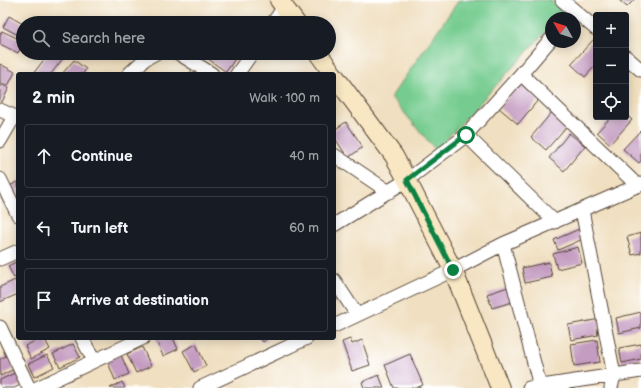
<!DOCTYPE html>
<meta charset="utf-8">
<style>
:root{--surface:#171b24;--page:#242831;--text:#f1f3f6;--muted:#9ea1a6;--line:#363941}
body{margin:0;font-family:"Balsamiq Sans",sans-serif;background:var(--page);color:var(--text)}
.controls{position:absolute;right:12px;top:12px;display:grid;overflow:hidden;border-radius:4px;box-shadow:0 2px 10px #0003}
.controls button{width:36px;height:36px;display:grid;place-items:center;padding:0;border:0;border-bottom:1px solid var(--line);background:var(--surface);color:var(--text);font:20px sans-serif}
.compass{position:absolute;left:545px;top:12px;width:36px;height:36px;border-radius:50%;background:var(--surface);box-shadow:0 2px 10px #0003;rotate:309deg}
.stop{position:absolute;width:12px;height:12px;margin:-9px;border:3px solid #0b8043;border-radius:50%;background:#fff}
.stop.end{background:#0b8043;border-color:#fff;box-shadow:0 1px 4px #0008}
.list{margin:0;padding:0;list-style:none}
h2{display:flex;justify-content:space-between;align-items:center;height:52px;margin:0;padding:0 16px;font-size:17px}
h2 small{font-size:13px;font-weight:400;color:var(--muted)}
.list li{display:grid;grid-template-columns:26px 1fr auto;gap:12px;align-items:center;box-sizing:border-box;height:64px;margin:0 8px 8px;padding:0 8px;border:1px solid var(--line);border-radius:4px}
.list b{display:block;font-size:15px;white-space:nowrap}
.list em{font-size:13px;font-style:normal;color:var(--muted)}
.icon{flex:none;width:22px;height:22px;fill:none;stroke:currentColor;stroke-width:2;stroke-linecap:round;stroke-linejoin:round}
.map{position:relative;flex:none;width:641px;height:388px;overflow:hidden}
.search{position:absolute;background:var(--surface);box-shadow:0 2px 10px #0003;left:16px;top:16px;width:320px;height:44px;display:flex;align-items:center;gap:10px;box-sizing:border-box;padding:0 14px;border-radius:22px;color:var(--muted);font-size:15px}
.panel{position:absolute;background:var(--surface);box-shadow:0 2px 10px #0003;left:16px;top:72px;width:320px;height:268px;border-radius:4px}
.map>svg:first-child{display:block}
.green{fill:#76cc90;stroke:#587b57}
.building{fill:#c49bc1}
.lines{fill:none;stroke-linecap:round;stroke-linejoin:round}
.street-casing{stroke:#564536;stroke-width:15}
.secondary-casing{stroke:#564536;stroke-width:20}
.street{stroke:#fff;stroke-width:13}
.secondary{stroke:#f9e7c3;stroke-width:18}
.route{stroke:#0b8043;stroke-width:5}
</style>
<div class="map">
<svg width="641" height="388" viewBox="0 0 641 388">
<rect width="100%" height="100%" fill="#fff"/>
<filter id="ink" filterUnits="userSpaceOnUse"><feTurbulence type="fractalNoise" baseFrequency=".025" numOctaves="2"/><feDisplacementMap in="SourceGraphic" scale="8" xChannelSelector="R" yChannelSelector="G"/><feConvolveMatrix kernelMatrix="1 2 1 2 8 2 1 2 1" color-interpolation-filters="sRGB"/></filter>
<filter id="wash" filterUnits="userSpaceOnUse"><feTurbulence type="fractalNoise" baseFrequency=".012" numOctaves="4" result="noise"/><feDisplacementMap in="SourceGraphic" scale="16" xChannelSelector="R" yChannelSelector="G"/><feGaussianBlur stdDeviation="0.9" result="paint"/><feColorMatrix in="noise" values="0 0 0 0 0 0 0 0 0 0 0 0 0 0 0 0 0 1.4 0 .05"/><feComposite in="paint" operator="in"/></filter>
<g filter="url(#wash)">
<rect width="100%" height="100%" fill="#f0dfc0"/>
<path class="green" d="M459 0H550L564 12 558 18H551V26L439 147 435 149 391 97Z"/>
<g id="blocks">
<path class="building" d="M619 0H634L627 7Z
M9 16 23 24 22 37 3 27Z
M2 31 23 41V43L18 53 0 44V35Z
M594 39 596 41V65L585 77 571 64Z
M49 53H67L51 74H33Z
M211 53H239L226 72 207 58Z
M74 60 86 69 83 74H62Z
M0 64 15 72 8 86 0 82Z
M193 69 199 74H189Z
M520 83 539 99 518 124 499 108Z
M0 84 9 88 2 102 0 101Z
M552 112 568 125 546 150 531 137Z
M626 114 632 120 610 144 597 132 611 117H626Z
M346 122 363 147 348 158 334 137V130Z
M641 130V161L639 163 623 149Z
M569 133 585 146 564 171 549 158Z
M18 181V201L10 186Z
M579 229 583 239 558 250 554 240Z
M641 233V253L632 255 627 237Z
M578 247 582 263 557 269 553 254Z
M18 261V276L14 278 8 266Z
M549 262 552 277 525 283 522 268Z
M15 280 18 288V294L0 302V287Z
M511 286 516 301 492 308 487 294Z
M641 312V328L619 333 616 318Z
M600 319 601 327 597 328 598 335 571 340 568 325Z
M41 338H44L50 349 31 359 25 346Z
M155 338H173L178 349 163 356Z
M259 338H268L263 342Z
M350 339 352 344 362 340 370 365 352 371 342 342Z
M597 340 600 362 574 366 571 344Z
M73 344 80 357 60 367 53 354Z
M196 344 206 366 194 372 183 351Z
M641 344V359L622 363 619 348Z
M142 347 151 366 136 373 127 354Z
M410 354 423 385 416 388H394L385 365Z
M8 355 14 369 0 376V359Z
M47 355 54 367 34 377 28 364Z
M121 355 129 374 115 380 107 360Z
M17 372 23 384 14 388H2L0 385V380Z
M379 375 384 388H364L362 382Z
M122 382 125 388H110Z"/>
</g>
</g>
<g filter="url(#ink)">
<use href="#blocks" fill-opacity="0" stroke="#564536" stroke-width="1"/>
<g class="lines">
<g class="street-casing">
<path id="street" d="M562 0 596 29
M273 23 284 7
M178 53 212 74
M626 57 641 70
M129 74 145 59 156 53
M237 74 252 53
M521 74 638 186
M0 110 18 118
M466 135 555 222
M0 141 14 117
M334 155 389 192
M0 179 18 215
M582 210 614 375 611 388
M334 225 407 180 460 140 466 135 521 74 551 39
M503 244 540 386
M0 259 18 251
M334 280 357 315
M334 326 453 270 503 244 641 184
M0 327 29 388
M82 338 94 361
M37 388 143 338
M200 388 307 338
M529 388 641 371"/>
</g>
<g class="secondary-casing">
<path id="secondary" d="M279 0 296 23
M318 53 333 74
M334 75 394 156 407 180 453 270 500 388"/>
</g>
<use href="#street" class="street"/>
<use href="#secondary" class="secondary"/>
</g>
</g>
<g class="lines" filter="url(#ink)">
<path class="route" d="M453 270 407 180 466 135"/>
</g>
</svg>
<div class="controls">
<button>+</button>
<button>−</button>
<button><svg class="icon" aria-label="locate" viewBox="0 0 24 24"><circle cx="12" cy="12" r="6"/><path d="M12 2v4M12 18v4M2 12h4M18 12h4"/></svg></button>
</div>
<svg class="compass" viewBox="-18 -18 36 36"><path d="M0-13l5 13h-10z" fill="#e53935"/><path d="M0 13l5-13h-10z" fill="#9ea1a6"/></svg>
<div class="stop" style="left:466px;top:135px"></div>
<div class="stop end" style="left:453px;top:270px"></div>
<div class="search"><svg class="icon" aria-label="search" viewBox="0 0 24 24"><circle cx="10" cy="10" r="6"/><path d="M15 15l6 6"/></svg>Search here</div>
<section class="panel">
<h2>2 min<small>Walk · 100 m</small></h2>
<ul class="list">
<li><svg class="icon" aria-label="ahead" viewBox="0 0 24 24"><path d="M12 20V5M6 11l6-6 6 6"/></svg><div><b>Continue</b></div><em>40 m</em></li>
<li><svg class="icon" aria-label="left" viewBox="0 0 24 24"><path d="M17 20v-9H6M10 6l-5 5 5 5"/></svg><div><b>Turn left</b></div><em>60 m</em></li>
<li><svg class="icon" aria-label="arrive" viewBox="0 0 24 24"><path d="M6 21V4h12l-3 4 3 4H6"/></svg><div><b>Arrive at destination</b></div></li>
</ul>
</section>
</div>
